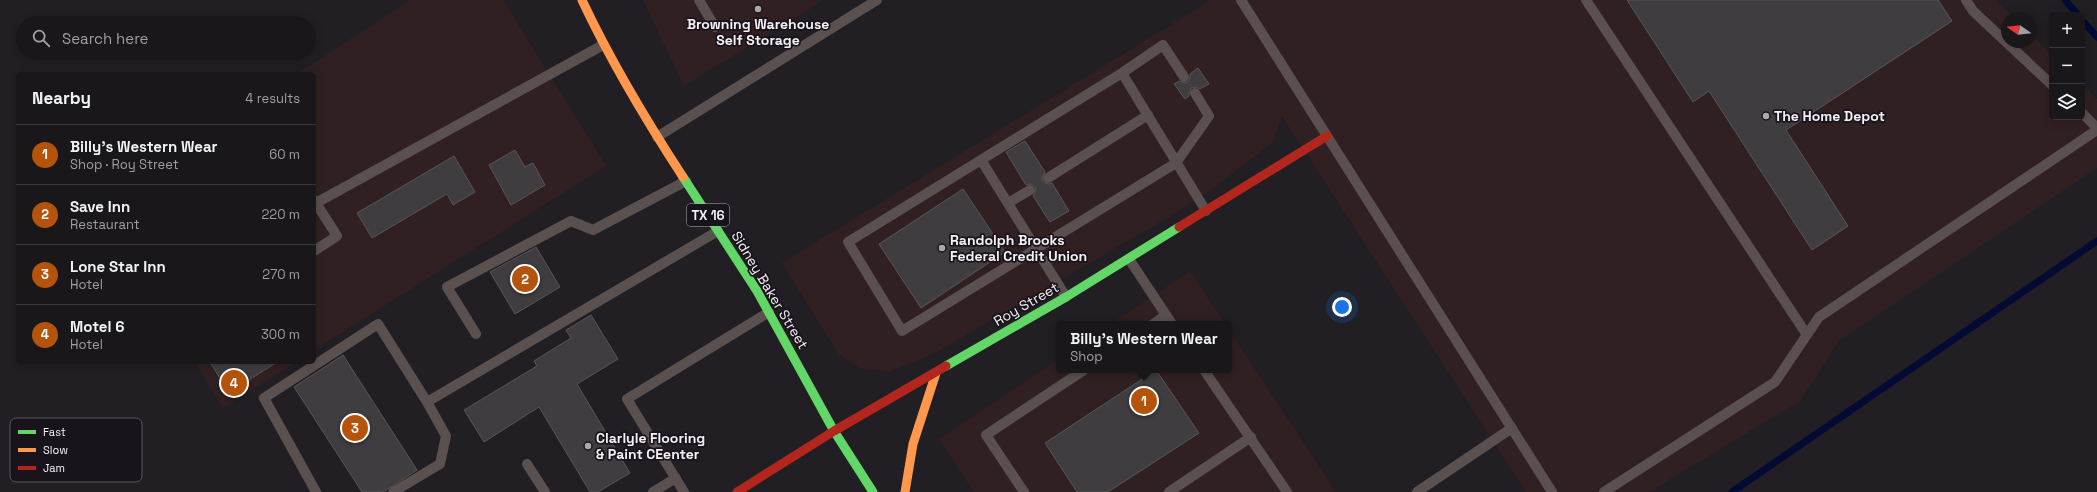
<!DOCTYPE html>
<meta charset="utf-8">
<style>
:root{--surface:#19171a;--page:#222023;--text:#f1f3f6;--muted:#9f9fa2;--line:#373639;--accent:#b45309}
body{margin:0;font-family:"Space Grotesk",sans-serif;background:var(--page);color:var(--text)}
.controls{position:absolute;right:12px;top:12px;display:grid;overflow:hidden;border-radius:6px;box-shadow:0 2px 10px #0003}
.controls button{width:36px;height:36px;display:grid;place-items:center;padding:0;border:0;border-bottom:1px solid var(--line);background:var(--surface);color:var(--text);font:20px sans-serif}
.compass{position:absolute;left:2001px;top:12px;width:36px;height:36px;border-radius:50%;background:var(--surface);box-shadow:0 2px 10px #0003;rotate:284deg}
.you{position:absolute;left:1342px;top:307px;width:14px;height:14px;margin:-10px;border:3px solid #fff;border-radius:50%;background:#1a73e8;box-shadow:0 0 0 6px #1a73e833}
.badge{display:grid;place-items:center;width:26px;height:26px;border-radius:50%;background:var(--accent);color:#fff;font-size:13px;font-weight:700}
.pin{position:absolute;translate:-50% -50%;border:2px solid #fff;box-shadow:0 1px 4px #0006}
.popup{position:absolute;left:1056px;top:321px;width:176px;height:52px;box-sizing:border-box;display:grid;place-content:center;border-radius:6px;background:var(--surface);filter:drop-shadow(0 1px 3px #0005);font-size:13px;white-space:nowrap;color:var(--muted)}
.popup b{font-size:15px;color:var(--text)}
.popup::after{content:'';position:absolute;left:50%;top:100%;margin-left:-8px;border:8px solid transparent;border-top-color:var(--surface)}
.list{margin:0;padding:0;list-style:none}
h2{display:flex;justify-content:space-between;align-items:center;height:52px;margin:0;padding:0 16px;font-size:17px}
h2 small{font-size:13px;font-weight:400;color:var(--muted)}
.list li{display:grid;grid-template-columns:26px 1fr auto;gap:12px;align-items:center;box-sizing:border-box;height:60px;padding:0 16px;border-top:1px solid var(--line)}
.list b{display:block;font-size:15px;white-space:nowrap}
.list p{margin:0;font-size:13px;white-space:nowrap;color:var(--muted)}
.list em{font-size:13px;font-style:normal;color:var(--muted)}
.icon{flex:none;width:22px;height:22px;fill:none;stroke:currentColor;stroke-width:2;stroke-linecap:round;stroke-linejoin:round}
.map{position:relative;flex:none;width:2097px;height:492px;overflow:hidden}
.search{position:absolute;background:var(--surface);box-shadow:0 2px 10px #0003;left:16px;top:16px;width:300px;height:44px;display:flex;align-items:center;gap:10px;box-sizing:border-box;padding:0 14px;border-radius:22px;color:var(--muted);font-size:15px}
.panel{position:absolute;background:var(--surface);box-shadow:0 2px 10px #0003;left:16px;top:72px;width:300px;height:292px;border-radius:6px}
.map>svg:first-child{display:block}
.commercial{fill:#312022}
.lines{fill:none;stroke-linecap:round;stroke-linejoin:round}
.stream{stroke:#030a34;stroke-width:7}
.building{fill:#403d41;stroke:#575558}
.lane{stroke:#5a5050;stroke-width:10}
.fast{stroke:#63d668;stroke-width:9}
.slow{stroke:#ff974d;stroke-width:9}
.jam{stroke:#b3261e;stroke-width:9}
.poi-dot{fill:#aaa8ac;stroke:#19141b;stroke-width:1.5}
.labels{text-anchor:middle;stroke-width:3.5;stroke-linejoin:round;paint-order:stroke}
.shield{fill:#19141b;stroke:#b2afb4;stroke-width:1}
.shield-label{font-size:13px;font-weight:bold;fill:#f4f1f6}
.poi-label{font-size:14px;font-weight:bold;fill:#f4f1f6;stroke:#19141b;text-anchor:start}
.street-label{font-size:14px;fill:#f4f1f6;stroke:#19141b}
.key{fill:#19141b;stroke:#5b565d;stroke-width:1}
.key-label{font-size:11px;fill:#f4f1f6}
</style>
<div class="map">
<svg width="2097" height="492" viewBox="0 0 2097 492">
<rect width="100%" height="100%" fill="#211f23"/>
<path class="commercial" d="M410 0H503L606 166 314 350V74H297Z
M643 0H824L684 86Z
M1207 0H1996L2014 18H2007V42H2031V34L2052 55V117H2082V84L2097 99V168L1839 341 1800 401 1649 492H1526L1282 116 1273 142 1215 187 1174 214 937 352 890 372 859 368 838 353 782 263 1208 2Z
M1190 271 1225 324H1111Z
M1229 330 1336 492H974L939 439 1059 359V370H1229Z
M195 362H296L223 408Z"/>
<g class="lines">
<path class="stream" d="M2065 0 2078 15
M2082 20 2097 37
M1732 492 2097 241"/>
</g>
<path class="building" d="M1627 0H1938L1952 21 1786 130 1848 226 1812 250 1709 91 1693 102Z
M1198 68 1209 84 1200 89 1195 87 1191 88 1189 93V96L1185 99 1174 84 1179 81 1184 83 1188 82 1190 77V74Z
M1025 141 1045 172 1042 178 1043 182 1048 184 1052 183 1069 211 1050 222 1033 196 1036 190 1035 186 1030 184 1026 185 1006 152Z
M515 150 525 167 533 163 545 185 511 205 489 165Z
M454 156 475 192 453 205 447 194 372 238 357 213Z
M963 189 1005 252 921 308 879 244Z
M536 247 560 287 515 314 490 272Z
M591 315 618 359 577 384 630 473 598 492H590L539 407 484 442 464 410 537 366 534 361 571 338 566 330Z
M343 355 417 470 383 492H362L294 387Z
M210 362H277L229 393Z
M1156 370 1199 433 1108 492H1077L1045 443Z"/>
<g class="lines">
<path class="lane" d="M699 0 715 27
M1241 0 1552 492
M1586 0 1807 335
M1966 0 1973 11 2052 85
M1122 73 1206 211
M1184 77 1163 45 1122 73 848 242 902 331 1176 163 1209 116 1195 93
M2082 113 2097 128
M657 137 877 0
M981 160 1066 297
M1048 178 1148 115
M314 200 337 236 314 251
M316 203 603 45
M1008 203 1030 190
M1129 259 1166 315
M1153 324 1166 315 1172 324
M476 334 447 287 571 221 593 230 686 181
M1204 370 1287 492
M427 402 718 231
M527 464 545 492
M316 492 264 398 378 324 427 402 446 436 440 464 393 492
M653 492 676 478
M684 492 627 399 769 312
M1024 492 986 435 1084 370
M1169 492 1251 437
M1417 492 1512 428
M1604 492 1775 382 1819 317 2097 130"/>
<path class="fast" d="M683 177 757 291 834 431 873 492
M946 366 1066 297 1179 227"/>
<path class="slow" d="M582 0C611 62 646 120 683 177
M905 492 913 444 936 373"/>
<path class="jam" d="M1179 227 1327 136
M737 492 834 431 946 366"/>
</g>
<g class="poi-dot">
<circle cx="758" cy="9" r="4"/>
<circle cx="1766" cy="116" r="4"/>
<circle cx="942" cy="248" r="4"/>
<circle cx="588" cy="446" r="4"/>
</g>
<g class="labels">
<rect class="shield" x="687" y="204" width="42" height="22" rx="3"/>
<g class="shield-label">
<text x="708" y="220">TX 16</text>
</g>
<g class="poi-label">
<text x="758" y="29" text-anchor="middle">Browning Warehouse<tspan x="758" dy="16">Self Storage</tspan></text>
<text x="1774" y="121">The Home Depot</text>
<text x="950" y="245">Randolph Brooks<tspan x="950" dy="16">Federal Credit Union</tspan></text>
<text x="596" y="443">Clarlyle Flooring<tspan x="596" dy="16">&amp; Paint CEenter</tspan></text>
</g>
<g class="street-label">
<text transform="translate(770 290) rotate(59)" y="5">Sidney Baker Street</text>
<text transform="translate(1026 304) rotate(-30)" y="5">Roy Street</text>
</g>
</g>
<rect x="10" y="418" width="132" height="64" rx="6" class="key"/>
<rect x="18" y="430" width="18" height="4" fill="#63d668"/>
<rect x="18" y="448" width="18" height="4" fill="#ff974d"/>
<rect x="18" y="466" width="18" height="4" fill="#b3261e"/>
<g class="key-label">
<text x="43" y="436">Fast</text>
<text x="43" y="454">Slow</text>
<text x="43" y="472">Jam</text>
</g>
</svg>
<div class="controls">
<button>+</button>
<button>−</button>
<button><svg class="icon" aria-label="layers" viewBox="0 0 24 24"><path d="M12 4l9 5-9 5-9-5zM3 14l9 5 9-5"/></svg></button>
</div>
<svg class="compass" viewBox="-18 -18 36 36"><path d="M0-13l5 13h-10z" fill="#e53935"/><path d="M0 13l5-13h-10z" fill="#9f9fa2"/></svg>
<div class="you"></div>
<div class="pin badge" style="left:1144px;top:401px">1</div>
<div class="popup"><b>Billy's Western Wear</b>Shop</div>
<div class="pin badge" style="left:525px;top:279px">2</div>
<div class="pin badge" style="left:355px;top:428px">3</div>
<div class="pin badge" style="left:234px;top:383px">4</div>
<div class="search"><svg class="icon" aria-label="search" viewBox="0 0 24 24"><circle cx="10" cy="10" r="6"/><path d="M15 15l6 6"/></svg>Search here</div>
<section class="panel">
<h2>Nearby<small>4 results</small></h2>
<ul class="list">
<li><span class="badge">1</span><div><b>Billy's Western Wear</b><p>Shop · Roy Street</p></div><em>60 m</em></li>
<li><span class="badge">2</span><div><b>Save Inn</b><p>Restaurant</p></div><em>220 m</em></li>
<li><span class="badge">3</span><div><b>Lone Star Inn</b><p>Hotel</p></div><em>270 m</em></li>
<li><span class="badge">4</span><div><b>Motel 6</b><p>Hotel</p></div><em>300 m</em></li>
</ul>
</section>
</div>
